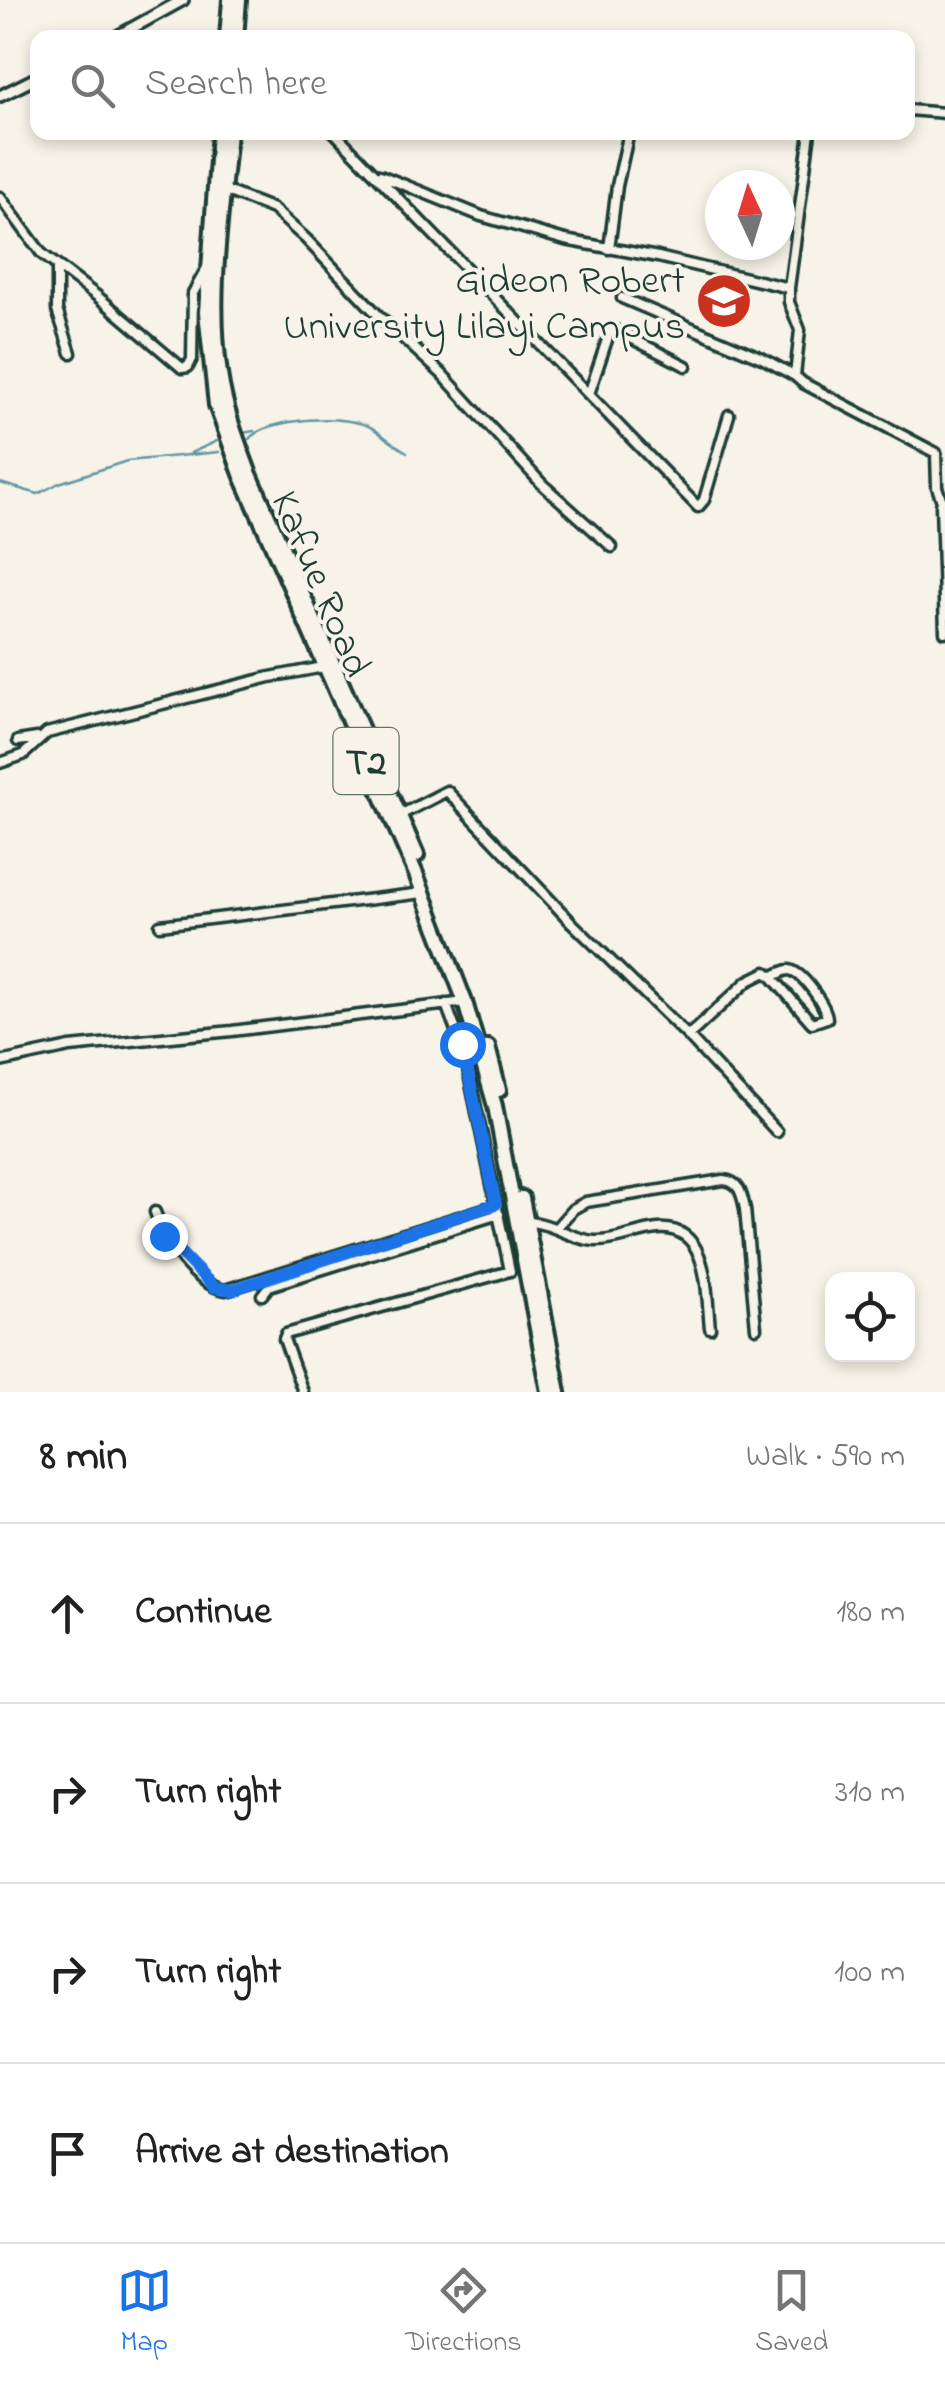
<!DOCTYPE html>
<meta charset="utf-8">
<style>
:root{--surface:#fff;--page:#f2f2f2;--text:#202124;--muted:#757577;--line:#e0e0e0;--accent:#1a73e8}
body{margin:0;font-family:"Indie Flower",sans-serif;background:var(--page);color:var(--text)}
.controls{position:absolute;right:30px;bottom:30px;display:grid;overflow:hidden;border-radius:20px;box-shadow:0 5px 15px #0003}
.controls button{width:90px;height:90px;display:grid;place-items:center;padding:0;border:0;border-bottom:2px solid var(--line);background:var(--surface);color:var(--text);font:50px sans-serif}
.compass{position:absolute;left:705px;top:170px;width:90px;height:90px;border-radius:50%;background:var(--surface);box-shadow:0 5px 15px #0003;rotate:356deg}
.stop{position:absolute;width:30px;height:30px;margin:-22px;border:8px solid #1a73e8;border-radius:50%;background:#fff}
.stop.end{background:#1a73e8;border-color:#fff;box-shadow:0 2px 10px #0008}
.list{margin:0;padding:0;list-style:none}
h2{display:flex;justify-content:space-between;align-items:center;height:130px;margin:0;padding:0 40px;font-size:42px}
h2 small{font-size:32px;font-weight:400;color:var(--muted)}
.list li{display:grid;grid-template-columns:65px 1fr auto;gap:30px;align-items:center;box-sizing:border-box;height:180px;padding:0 40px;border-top:2px solid var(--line)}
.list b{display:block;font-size:38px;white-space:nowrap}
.list em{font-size:32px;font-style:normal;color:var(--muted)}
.icon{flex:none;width:55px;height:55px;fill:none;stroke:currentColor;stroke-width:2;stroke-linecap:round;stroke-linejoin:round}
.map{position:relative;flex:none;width:945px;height:1392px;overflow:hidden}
.search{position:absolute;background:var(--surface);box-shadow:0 5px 15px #0003;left:30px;right:30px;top:30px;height:110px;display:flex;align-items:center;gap:25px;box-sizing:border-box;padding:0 35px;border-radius:20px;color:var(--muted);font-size:38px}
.sheet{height:850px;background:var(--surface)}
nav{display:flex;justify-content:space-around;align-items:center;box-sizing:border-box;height:140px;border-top:2px solid var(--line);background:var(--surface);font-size:28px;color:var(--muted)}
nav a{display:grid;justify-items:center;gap:5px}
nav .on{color:var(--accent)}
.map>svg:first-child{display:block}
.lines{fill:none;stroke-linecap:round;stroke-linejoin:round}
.stream{stroke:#6296a5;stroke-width:2.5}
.minor-casing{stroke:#1f3d34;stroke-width:15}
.tertiary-casing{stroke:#1f3d34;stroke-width:16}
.trunk-casing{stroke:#1f3d34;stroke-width:20}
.minor{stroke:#f7f3e8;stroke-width:8}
.tertiary{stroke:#f7f3e8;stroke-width:9}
.trunk{stroke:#f7f3e8;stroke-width:12}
.route{stroke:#1a73e8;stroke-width:12}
.labels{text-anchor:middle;stroke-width:8;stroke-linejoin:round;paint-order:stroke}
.shield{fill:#f7f3e8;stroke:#60746a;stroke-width:2.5}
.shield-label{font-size:38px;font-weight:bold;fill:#1f3d34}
.poi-label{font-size:40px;fill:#1f3d34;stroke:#f7f3e8;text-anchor:end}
.street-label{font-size:40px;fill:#1f3d34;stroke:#f7f3e8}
</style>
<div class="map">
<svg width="945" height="1392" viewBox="0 0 945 1392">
<rect width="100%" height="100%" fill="#f7f3e8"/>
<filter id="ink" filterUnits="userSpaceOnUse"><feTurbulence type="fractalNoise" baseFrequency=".01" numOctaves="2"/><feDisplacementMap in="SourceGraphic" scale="20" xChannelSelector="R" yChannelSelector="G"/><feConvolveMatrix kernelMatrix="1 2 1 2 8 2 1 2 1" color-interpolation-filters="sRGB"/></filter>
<g filter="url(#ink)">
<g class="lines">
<path class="stream" d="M243 433 254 431
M249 439C267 417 351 413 374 429 385 437 394 445 407 452
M191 453 217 441
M0 483 38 494 59 483 127 461 219 452"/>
<g class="minor-casing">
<path id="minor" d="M908 110 945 113
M334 132 698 507 704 500 729 415
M810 132 789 288V302L800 330 795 376 803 383 936 453 937 487 945 510
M380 175 481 216 565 240 658 257 789 288
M224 190 273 209 306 239 378 315 442 374 542 484 612 547
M0 197 42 254 97 296 182 368 188 367 192 359 193 293 208 266
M609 249 617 186 629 132
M57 266V310L71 353
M622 298 762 358 795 376
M589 394 611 328 686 366
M941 505 945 632
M18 741 37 738
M0 763 23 755 47 733 270 677 324 667
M400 815 447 791 572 923 688 1036 777 1132
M160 925 423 893
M688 1036 748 981 766 972 772 977C775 975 786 970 789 970 802 971 826 1006 827 1018L812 1023 772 977
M0 1062 70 1047 232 1031 465 1002
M155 1212C164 1240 194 1284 225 1290L497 1205
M527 1222C552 1222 572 1240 595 1241 616 1242 637 1231 658 1229 710 1225 706 1293 710 1328
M557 1227 573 1209 586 1202 723 1180C740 1181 742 1195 745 1209L756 1328
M262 1295 269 1286 499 1214
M303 1392 284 1339 286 1334 510 1271 465 1055 446 1004"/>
</g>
<g class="tertiary-casing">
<path id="tertiary" d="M114 38 183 0
M0 96 38 77"/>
</g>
<g class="trunk-casing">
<path id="trunk" d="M227 38 230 0
M236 38 239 0
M219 132 206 312 216 405 241 474 416 874 465 1002 495 1106 549 1392
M229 132C222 212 208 295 220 374 225 409 237 440 249 472L417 855
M488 1047 499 1090
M522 1198 559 1392"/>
</g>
<use href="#minor" class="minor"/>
<use href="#tertiary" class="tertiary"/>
<use href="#trunk" class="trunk"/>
</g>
</g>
<g class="lines" filter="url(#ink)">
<path class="route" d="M164 1236 214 1287 231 1290 496 1204 462 1044"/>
</g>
<defs>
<g id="university-disc" transform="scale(2.875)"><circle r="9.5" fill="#c8321e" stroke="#f7f3e8"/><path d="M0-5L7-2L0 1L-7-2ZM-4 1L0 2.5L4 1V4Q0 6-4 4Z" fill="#fff"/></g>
</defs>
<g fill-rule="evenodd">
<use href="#university-disc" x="724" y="301"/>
</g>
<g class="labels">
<rect class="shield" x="333.5" y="728" width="65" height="66" rx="8"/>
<g class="shield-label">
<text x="366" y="774">T2</text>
</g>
<g class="poi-label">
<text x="685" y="292">Gideon Robert<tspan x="685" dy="46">University Lilayi Campus</tspan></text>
</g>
<g class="street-label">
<text transform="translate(323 583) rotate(67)" y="14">Kafue Road</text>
</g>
</g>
</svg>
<div class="controls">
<button><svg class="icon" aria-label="locate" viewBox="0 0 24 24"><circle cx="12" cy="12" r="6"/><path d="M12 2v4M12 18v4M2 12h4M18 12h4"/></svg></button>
</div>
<svg class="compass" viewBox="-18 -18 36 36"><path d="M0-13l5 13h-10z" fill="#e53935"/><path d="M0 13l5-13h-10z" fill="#757577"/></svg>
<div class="stop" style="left:462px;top:1044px"></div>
<div class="stop end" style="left:164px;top:1236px"></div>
<div class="search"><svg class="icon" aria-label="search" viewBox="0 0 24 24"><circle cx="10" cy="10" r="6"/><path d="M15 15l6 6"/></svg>Search here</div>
</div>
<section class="sheet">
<h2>8 min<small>Walk · 590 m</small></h2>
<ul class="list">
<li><svg class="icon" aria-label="ahead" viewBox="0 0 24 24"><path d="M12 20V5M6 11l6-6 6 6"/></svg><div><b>Continue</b></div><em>180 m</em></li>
<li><svg class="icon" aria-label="right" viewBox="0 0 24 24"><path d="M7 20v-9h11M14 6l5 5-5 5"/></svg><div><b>Turn right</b></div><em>310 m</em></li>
<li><svg class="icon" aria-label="right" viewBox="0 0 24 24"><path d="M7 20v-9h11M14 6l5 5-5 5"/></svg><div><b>Turn right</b></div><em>100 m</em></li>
<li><svg class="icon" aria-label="arrive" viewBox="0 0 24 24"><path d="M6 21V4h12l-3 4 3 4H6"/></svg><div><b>Arrive at destination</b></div></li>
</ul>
</section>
<nav>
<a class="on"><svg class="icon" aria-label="map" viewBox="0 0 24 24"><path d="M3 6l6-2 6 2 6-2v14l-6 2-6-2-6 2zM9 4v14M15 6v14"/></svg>Map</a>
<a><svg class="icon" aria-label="directions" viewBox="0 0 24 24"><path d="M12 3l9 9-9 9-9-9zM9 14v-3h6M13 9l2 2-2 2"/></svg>Directions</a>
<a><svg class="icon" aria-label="saved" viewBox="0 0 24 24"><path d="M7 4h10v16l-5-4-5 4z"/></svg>Saved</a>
</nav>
